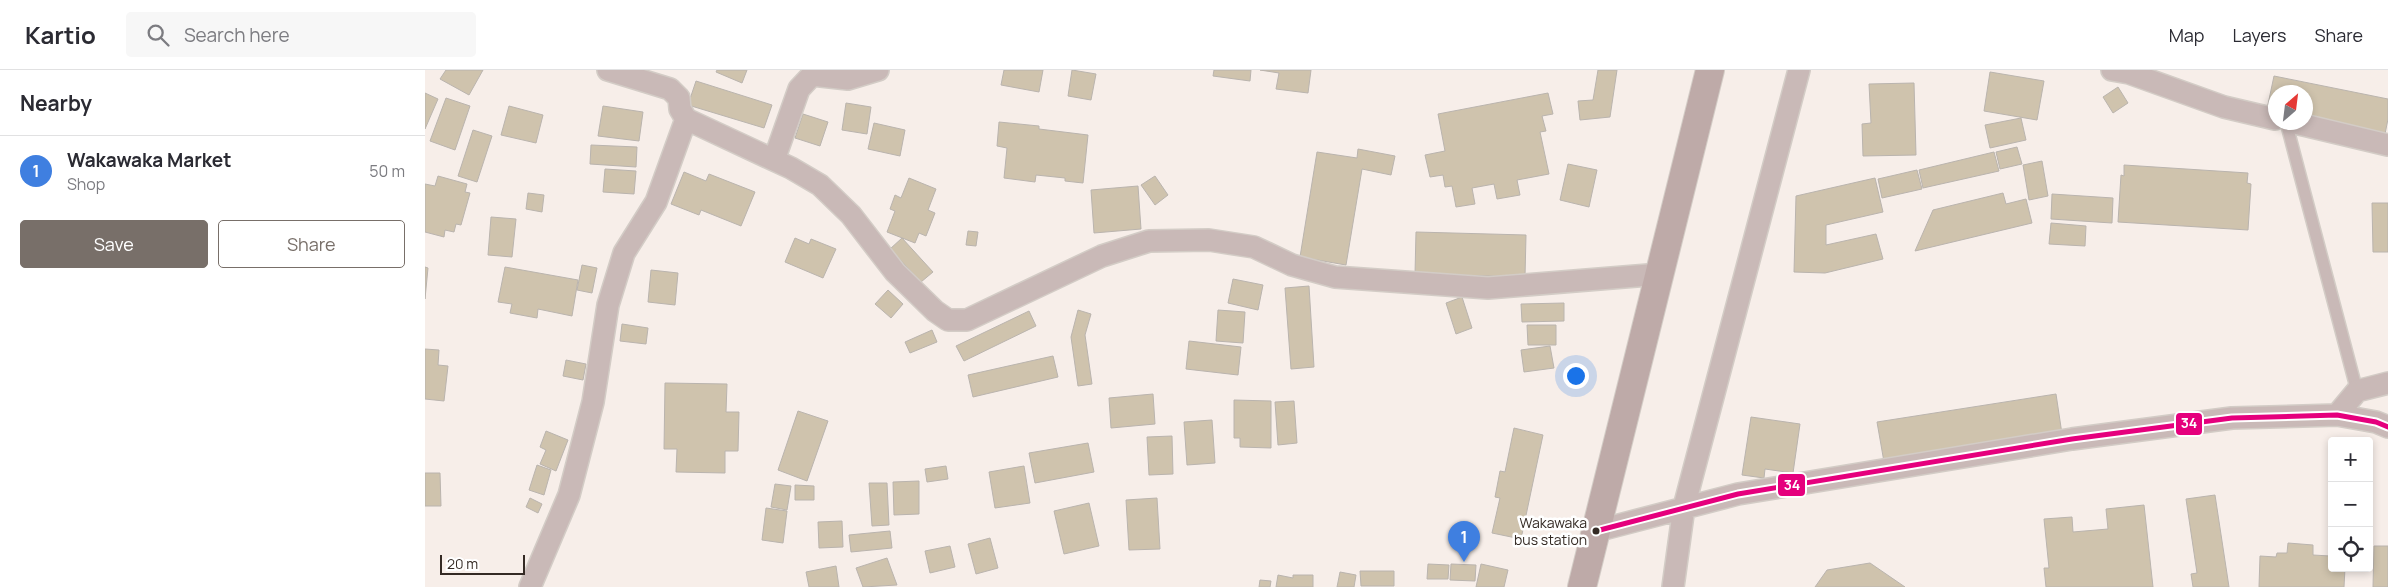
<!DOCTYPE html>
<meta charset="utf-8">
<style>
:root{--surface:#fff;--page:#f7f7f7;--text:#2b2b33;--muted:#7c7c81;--line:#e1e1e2;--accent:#786f69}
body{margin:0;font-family:Manrope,sans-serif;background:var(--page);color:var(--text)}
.controls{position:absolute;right:15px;bottom:15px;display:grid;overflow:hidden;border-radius:5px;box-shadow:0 2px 8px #0003}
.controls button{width:45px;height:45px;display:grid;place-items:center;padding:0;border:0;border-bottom:1px solid var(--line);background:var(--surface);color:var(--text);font:25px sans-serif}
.compass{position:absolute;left:1843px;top:15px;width:45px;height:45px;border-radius:50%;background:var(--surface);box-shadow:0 2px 8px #0003;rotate:28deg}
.scale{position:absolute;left:15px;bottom:12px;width:85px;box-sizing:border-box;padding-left:5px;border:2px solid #342a24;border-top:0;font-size:14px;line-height:18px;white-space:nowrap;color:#342a24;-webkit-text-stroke:4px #fff;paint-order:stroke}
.you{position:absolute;left:1150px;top:305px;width:18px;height:18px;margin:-12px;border:4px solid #fff;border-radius:50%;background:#1a73e8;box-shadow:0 0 0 8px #1a73e833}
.badge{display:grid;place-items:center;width:32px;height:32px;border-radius:50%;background:var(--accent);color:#fff;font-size:16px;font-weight:700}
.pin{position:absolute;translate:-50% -41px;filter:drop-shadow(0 1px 2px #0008)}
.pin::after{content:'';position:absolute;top:26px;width:18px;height:15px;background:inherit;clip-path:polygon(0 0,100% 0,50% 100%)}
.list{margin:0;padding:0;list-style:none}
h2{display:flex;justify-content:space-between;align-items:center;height:65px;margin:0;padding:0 20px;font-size:21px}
h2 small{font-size:16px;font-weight:400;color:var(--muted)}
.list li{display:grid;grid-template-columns:32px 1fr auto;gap:15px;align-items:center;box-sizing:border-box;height:70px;padding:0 20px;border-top:1px solid var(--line)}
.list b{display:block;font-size:19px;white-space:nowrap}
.list p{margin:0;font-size:16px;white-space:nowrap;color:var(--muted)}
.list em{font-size:16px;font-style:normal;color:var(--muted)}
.actions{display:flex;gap:10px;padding:15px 20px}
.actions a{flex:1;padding:11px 0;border:1px solid var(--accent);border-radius:5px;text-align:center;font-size:18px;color:var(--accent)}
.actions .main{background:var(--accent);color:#fff}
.icon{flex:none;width:28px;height:28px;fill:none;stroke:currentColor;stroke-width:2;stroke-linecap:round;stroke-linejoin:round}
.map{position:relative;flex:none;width:1963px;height:517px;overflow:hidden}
header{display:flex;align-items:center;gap:30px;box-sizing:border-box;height:70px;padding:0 25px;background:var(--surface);border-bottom:1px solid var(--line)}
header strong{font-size:24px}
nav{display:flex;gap:28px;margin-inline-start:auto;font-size:18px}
.search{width:350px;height:45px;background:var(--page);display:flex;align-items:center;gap:12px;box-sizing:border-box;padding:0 18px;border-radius:5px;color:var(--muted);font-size:19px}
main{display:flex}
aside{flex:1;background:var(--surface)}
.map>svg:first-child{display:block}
.building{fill:#cfc3ad;stroke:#bab4ae}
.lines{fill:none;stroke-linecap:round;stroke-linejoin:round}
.lane-casing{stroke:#d3ccc6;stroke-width:14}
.street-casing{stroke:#d3ccc6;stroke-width:24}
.highway-casing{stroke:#d3ccc6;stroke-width:30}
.lane{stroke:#c9b9b7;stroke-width:11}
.street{stroke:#c9b9b7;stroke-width:21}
.highway{stroke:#beaaa8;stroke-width:28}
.bus-1-casing{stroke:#fff;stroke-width:9}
.bus-1{stroke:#e5007d;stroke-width:5}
.bus-dot{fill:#342a24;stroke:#fff;stroke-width:2}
.labels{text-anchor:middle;stroke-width:5;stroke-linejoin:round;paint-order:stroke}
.bus-label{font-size:14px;fill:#342a24;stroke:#fff;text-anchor:end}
.line-badge{stroke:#fff;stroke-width:2}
.badge-label{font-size:14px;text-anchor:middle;font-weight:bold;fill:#fff}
</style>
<header>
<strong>Kartio</strong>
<div class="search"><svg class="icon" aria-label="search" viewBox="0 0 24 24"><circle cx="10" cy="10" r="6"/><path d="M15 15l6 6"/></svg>Search here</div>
<nav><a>Map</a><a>Layers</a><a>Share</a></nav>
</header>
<main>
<aside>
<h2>Nearby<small></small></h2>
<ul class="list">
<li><span class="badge" style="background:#3f7fe0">1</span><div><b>Wakawaka Market</b><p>Shop</p></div><em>50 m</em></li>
</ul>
<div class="actions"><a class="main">Save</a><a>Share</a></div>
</aside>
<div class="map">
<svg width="1963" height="517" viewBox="0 0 1963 517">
<rect width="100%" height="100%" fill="#f7eee9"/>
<path class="building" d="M21 0H58L44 25 15 9Z
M292 0H322L317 13 291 2Z
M579 0H618L614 22 576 15Z
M647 0 671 4 666 30 643 26Z
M789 0H826L825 11 788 6Z
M835 0H886L883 23 851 19 854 3Z
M1173 0H1192L1185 47 1155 50 1153 31 1168 30Z
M1565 2 1619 11 1612 50 1559 41Z
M1849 6 1963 29V49L1960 64 1880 47V22H1850V41L1842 39Z
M271 11 347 35 339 58 263 35Z
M1489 13 1491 85 1438 86 1437 54 1446 53 1444 14Z
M1693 17 1703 33 1688 43 1678 27Z
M0 23 13 29 0 59Z
M1123 23 1128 44 1117 46 1121 61 1115 62 1124 104 1092 110 1095 125 1072 129 1069 114 1047 118 1050 134 1031 137 1027 116 1020 117 1018 105 1005 107 1000 85 1020 81 1013 44Z
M21 28 45 36 30 80 5 71Z
M421 33 446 37 442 64 417 60Z
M84 36 118 45 111 73 76 65Z
M178 36 218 42 214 71 173 66Z
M378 44 403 52 395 76 370 68Z
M1596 48 1601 70 1565 78 1560 55Z
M574 52 614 56V59L663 65 658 113 640 111V108L611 105 610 112 579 108 582 78 572 76Z
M449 53 480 60 475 86 443 79Z
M48 60 67 66 52 112 33 106Z
M166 75 212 77 211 97 165 94Z
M1592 77 1597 94 1575 99 1571 82Z
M933 79 970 86 966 105 937 99 921 195 875 187 892 82 932 88Z
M1569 82 1574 101 1498 118 1494 100Z
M1617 91 1623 126 1604 130 1598 95Z
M1143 94 1172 100 1164 137 1135 130Z
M1699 95 1823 103 1822 113 1826 114 1823 160 1693 152 1696 105 1699 106Z
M180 99 211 101 209 124 178 122Z
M1492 100 1497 119 1457 128 1453 109Z
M259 102 281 111 284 104 330 122 316 156 276 140 274 145 246 134Z
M13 106 42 114 40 122 45 123 36 155 31 154 29 162 20 160 19 167 0 162V114L10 116Z
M730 106 743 125 730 135 716 115Z
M484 108 511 119 503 140 510 143 501 166 494 163 490 173 462 162 470 141 465 139 470 125 476 128Z
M1450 108 1458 142 1401 155V175L1451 164 1458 189 1400 203 1369 202 1371 126Z
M713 116 716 159 669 163 666 120Z
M103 123 119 125 117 142 101 139Z
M1578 123 1581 134 1601 129 1607 153 1490 181 1508 140Z
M1627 124 1688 128 1687 153 1626 149Z
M1947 133H1963V182H1948Z
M66 147 91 149 87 187 63 185Z
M1626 153 1661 156 1660 176 1624 174Z
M543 161 553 162 551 176 541 175Z
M991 162 1101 165 1100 207 990 204Z
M370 168 384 174 386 169 411 179 398 208 360 192Z
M477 168 508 202 496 212 465 179Z
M157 195 172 198 167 223 152 220Z
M0 197 3 198 0 229Z
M80 197 153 210 147 246 113 239 112 248 85 243 87 234 73 232Z
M226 200 253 203 250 235 223 232Z
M808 209 838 215 833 240 803 233Z
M884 216 889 297 866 299 860 218Z
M463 220 478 234 466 248 450 234Z
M1037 227 1047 258 1031 264 1021 233Z
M1139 233V251L1097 252 1096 234Z
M653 240 666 244 660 265 667 314 653 316 646 267Z
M793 240 820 242 818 273 791 271Z
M604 241 611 256 539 291 531 276Z
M197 254 223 258 221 274 195 271Z
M1102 255H1131V275H1103Z
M507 260 512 272 485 283 480 272Z
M764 271 816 277 813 305 761 299Z
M1125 276 1129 298 1099 302 1096 280Z
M0 279 14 280 13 295 23 296 19 331 0 329Z
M628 286 633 307 548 327 543 305Z
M141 290 161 294 158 310 138 306Z
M240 313 302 314 301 342H314L313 381H300V403L251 402 252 379H239Z
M728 324 730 354 686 358 684 328Z
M1631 324 1637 364 1459 392 1452 352Z
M809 330 846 331V378L815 377V368H809Z
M869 331 872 373 853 375 850 332Z
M373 341 403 351 382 411 353 400Z
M1326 347 1375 354 1368 403 1340 399 1339 408 1317 405Z
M787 350 790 393 762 395 759 352Z
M1089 358 1118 365 1096 469 1067 463 1075 428 1070 427 1075 401 1080 402Z
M121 361 143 370 131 401 115 394 121 380 115 377Z
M747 366 748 404 724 405 722 367Z
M663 373 669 402 610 413 604 383Z
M112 395 126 400 119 425 104 420Z
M521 396 523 409 502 412 500 399Z
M599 396 605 433 570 438 564 402Z
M0 403H15L16 436H0Z
M494 411V444L469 445 468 412Z
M444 413H462L464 455 447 456Z
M350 414 366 416 362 440 346 437Z
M370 415 389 416V430H370Z
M1790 425 1804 517H1768L1766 504 1772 503 1761 429Z
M105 428 117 434 113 443 101 437Z
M732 428 735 479 704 480 701 430Z
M664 433 674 476 639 484 629 441Z
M1719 435 1728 517H1621L1619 498H1624L1619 449 1647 447 1648 462 1683 459 1681 439Z
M341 438 362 441 358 473 337 470Z
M417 451 418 477 394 478 393 452Z
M465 461 467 478 426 482 424 465Z
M565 468 573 498 551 504 543 474Z
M1863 473 1888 475V485L1905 486 1907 498H1920L1919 517H1834L1835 486 1851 487 1852 483H1862Z
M525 476 530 497 505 503 500 481Z
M1949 476H1963V517H1948Z
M462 488 472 515 438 517 431 498Z
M1445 493 1480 517H1390L1402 500Z
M1003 494 1024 495 1023 509H1002Z
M1026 494 1051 495 1050 511 1025 510Z
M1056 494 1083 500 1079 517H1051Z
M411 496 414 517H384L381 502Z
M935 501H969V516H936Z
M915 502 931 505 929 517H912Z
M853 505 868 508V505H888V517H851Z
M835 510 846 511 845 517H834Z"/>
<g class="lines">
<g class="lane-casing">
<path id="lane" d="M1861 52 1932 321"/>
</g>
<g class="street-casing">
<path id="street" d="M183 0 245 19 254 28 255 39 261 49 366 98 395 115 426 145 470 202 510 241 523 250H542L677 186 724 171 784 170 829 177 867 195 910 207 1063 218 1236 204
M1687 0 1704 3 1799 37 1850 49
M1866 52 1963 75
M349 90 374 19 387 5 423 9 453 0
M1912 345 1932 321 1963 313
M1171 461 1313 424 1647 369 1807 348 1912 345 1951 352 1963 357
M105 517 144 425 168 332 183 235 199 183 231 132 261 49
M1248 517 1259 437 1374 0"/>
</g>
<g class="highway-casing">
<path id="highway" d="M1157 517 1285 0"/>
</g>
<use href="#lane" class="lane"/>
<use href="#street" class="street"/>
<use href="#highway" class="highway"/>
<g class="bus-1-casing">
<path id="bus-1" d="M1171 461 1313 424 1647 369 1807 348 1912 345 1951 352 1963 357"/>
</g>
<use href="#bus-1" class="bus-1"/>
</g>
<circle class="bus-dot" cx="1171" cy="461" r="4.5"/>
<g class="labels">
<g class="bus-label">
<text x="1162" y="458">Wakawaka<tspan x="1162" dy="17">bus station</tspan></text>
</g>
</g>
<g class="line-badge">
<rect x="1750" y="342" width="28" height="24" rx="5" fill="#e5007d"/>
<rect x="1352" y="403" width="29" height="24" rx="5" fill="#e5007d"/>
</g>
<g class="badge-label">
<text x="1764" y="358">34</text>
<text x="1367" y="420">34</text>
</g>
</svg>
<div class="controls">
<button>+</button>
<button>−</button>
<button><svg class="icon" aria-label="locate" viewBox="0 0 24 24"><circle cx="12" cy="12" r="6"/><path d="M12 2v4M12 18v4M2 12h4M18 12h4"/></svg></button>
</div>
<svg class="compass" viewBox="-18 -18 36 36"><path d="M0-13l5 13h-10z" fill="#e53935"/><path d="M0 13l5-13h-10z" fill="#7c7c81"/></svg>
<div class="scale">20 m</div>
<div class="you"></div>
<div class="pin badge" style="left:1039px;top:492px;background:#3f7fe0">1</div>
</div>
</main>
